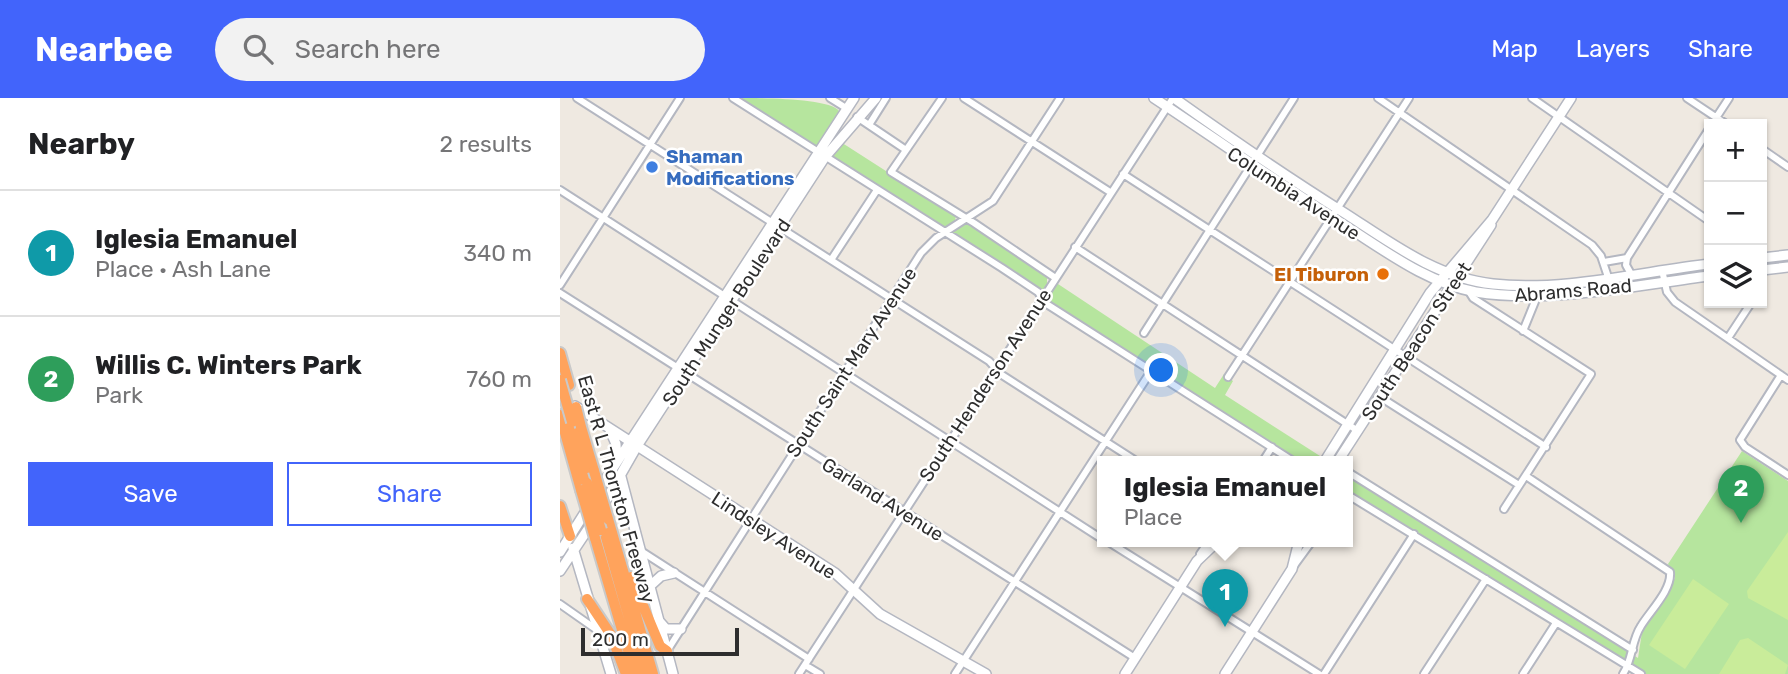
<!DOCTYPE html>
<meta charset="utf-8">
<style>
:root{--surface:#fff;--page:#f2f2f2;--text:#202124;--muted:#757577;--line:#e0e0e0;--accent:#4264fb}
body{margin:0;font-family:Rubik,sans-serif;background:var(--page);color:var(--text)}
.controls{position:absolute;right:21px;top:21px;display:grid;overflow:hidden;border-radius:0px;box-shadow:0 2px 5px #0004}
.controls button{width:63px;height:63px;display:grid;place-items:center;padding:0;border:0;border-bottom:2px solid var(--line);background:var(--surface);color:var(--text);font:35px sans-serif}
.scale{position:absolute;left:21px;bottom:18px;width:158px;box-sizing:border-box;padding-left:7px;border:4px solid #2e2e2e;border-top:0;font-size:19px;line-height:24px;white-space:nowrap;color:#2e2e2e;-webkit-text-stroke:5px #fff;paint-order:stroke}
.you{position:absolute;left:602px;top:273px;width:24px;height:24px;margin:-18px;border:5px solid #fff;border-radius:50%;background:#1a73e8;box-shadow:0 0 0 10px #1a73e833}
.badge{display:grid;place-items:center;width:46px;height:46px;border-radius:50%;background:var(--accent);color:#fff;font-size:23px;font-weight:700}
.pin{position:absolute;translate:-50% -58px;filter:drop-shadow(0 2px 4px #0008)}
.pin::after{content:'';position:absolute;top:37px;width:24px;height:21px;background:inherit;clip-path:polygon(0 0,100% 0,50% 100%)}
.popup{position:absolute;left:537px;top:358px;width:256px;height:91px;box-sizing:border-box;display:grid;place-content:center;border-radius:0px;background:var(--surface);filter:drop-shadow(0 2px 5px #0005);font-size:23px;white-space:nowrap;color:var(--muted)}
.popup b{font-size:26px;color:var(--text)}
.popup::after{content:'';position:absolute;left:50%;top:100%;margin-left:-14px;border:14px solid transparent;border-top-color:var(--surface)}
.list{margin:0;padding:0;list-style:none}
h2{display:flex;justify-content:space-between;align-items:center;height:91px;margin:0;padding:0 28px;font-size:30px}
h2 small{font-size:23px;font-weight:400;color:var(--muted)}
.list li{display:grid;grid-template-columns:46px 1fr auto;gap:21px;align-items:center;box-sizing:border-box;height:126px;padding:0 28px;border-top:2px solid var(--line)}
.list b{display:block;font-size:26px;white-space:nowrap}
.list p{margin:0;font-size:23px;white-space:nowrap;color:var(--muted)}
.list em{font-size:23px;font-style:normal;color:var(--muted)}
.actions{display:flex;gap:14px;padding:21px 28px}
.actions a{flex:1;padding:16px 0;border:2px solid var(--accent);border-radius:0px;text-align:center;font-size:24px;color:var(--accent)}
.actions .main{background:var(--accent);color:#fff}
.icon{flex:none;width:38px;height:38px;fill:none;stroke:currentColor;stroke-width:2;stroke-linecap:round;stroke-linejoin:round}
.map{position:relative;flex:none;width:1228px;height:576px;overflow:hidden}
header{display:flex;align-items:center;gap:42px;box-sizing:border-box;height:98px;padding:0 35px;background:var(--accent);color:#fff}
header strong{font-size:33px}
nav{display:flex;gap:38px;margin-inline-start:auto;font-size:24px}
.search{width:490px;height:63px;background:var(--page);display:flex;align-items:center;gap:18px;box-sizing:border-box;padding:0 24px;border-radius:38px;color:var(--muted);font-size:26px}
main{display:flex}
aside{flex:1;background:var(--surface)}
.map>svg:first-child{display:block}
.green{fill:#b6e59e}
.pitch{fill:#c9ec9a}
.lines{fill:none;stroke-linecap:round;stroke-linejoin:round}
.street-casing{stroke:#b4b7c1;stroke-width:10}
.secondary-casing{stroke:#b4b7c1;stroke-width:12}
.highway-casing{stroke:#c9c9c9;stroke-width:14}
.street{stroke:#fff;stroke-width:6}
.secondary{stroke:#fff;stroke-width:9}
.highway{stroke:#ffa35c;stroke-width:10}
.highway-bridge-casing{stroke:#c9c9c9;stroke-width:14;stroke-linecap:butt}
.highway-bridge{stroke:#ffa35c;stroke-width:10}
.shop-dot{fill:#3f7fe0;stroke:#fff;stroke-width:2.5}
.food-dot{fill:#e8710a;stroke:#fff;stroke-width:2.5}
.labels{text-anchor:middle;stroke-width:5;stroke-linejoin:round;paint-order:stroke}
.shop-label{font-size:19px;font-weight:bold;fill:#366cbe;stroke:#fff;text-anchor:start}
.street-label{font-size:19px;fill:#2e2e2e;stroke:#fff}
.food-label{font-size:19px;font-weight:bold;fill:#c56008;stroke:#fff;text-anchor:end}
</style>
<header>
<strong>Nearbee</strong>
<div class="search"><svg class="icon" aria-label="search" viewBox="0 0 24 24"><circle cx="10" cy="10" r="6"/><path d="M15 15l6 6"/></svg>Search here</div>
<nav><a>Map</a><a>Layers</a><a>Share</a></nav>
</header>
<main>
<aside>
<h2>Nearby<small>2 results</small></h2>
<ul class="list">
<li><span class="badge" style="background:#0f9aa8">1</span><div><b>Iglesia Emanuel</b><p>Place · Ash Lane</p></div><em>340 m</em></li>
<li><span class="badge" style="background:#2e9e5b">2</span><div><b>Willis C. Winters Park</b><p>Park</p></div><em>760 m</em></li>
</ul>
<div class="actions"><a class="main">Save</a><a>Share</a></div>
</aside>
<div class="map">
<svg width="1228" height="576" viewBox="0 0 1228 576">
<rect width="100%" height="100%" fill="#efe9e1"/>
<path class="green" d="M178 0C199 0 271 0 279 13L258 46 274 56 282 45 287 48 396 118 394 126 399 129 410 125 487 180V186L492 189 495 184 655 290 664 276 673 283 665 297 760 358 757 363H738L487 203 488 193 479 191 394 138 388 129 385 131Z
M1182 353 1228 383V576H1086L788 393V378L1078 560 1082 534 1115 480 1108 466Z"/>
<path class="pitch" d="M1228 434V522L1188 500 1187 493Z
M1133 481 1169 506 1125 571 1089 547Z
M1188 540 1228 567 1225 576H1159L1180 542Z"/>
<g class="lines">
<g class="street-casing">
<path id="street" d="M17 0 429 263 442 277 576 363
M173 0 442 170 478 194 485 205 733 363
M270 0 286 10
M382 0 331 74 414 125 494 179
M404 0 550 94
M818 0 1032 147 1041 158 1048 179
M972 0 1149 123
M1127 0 1166 26
M297 19 346 52
M1152 26 1169 0
M309 27 326 0
M1202 51 1228 69
M563 76 986 349
M0 92 542 441
M515 149 798 333
M271 162 317 92
M1044 164 1067 160
M1102 172 1107 194 1115 204 1228 282
M1071 176 1066 167 1067 160 1149 31
M0 187 120 0
M908 192 913 200 1031 276 944 411
M0 195 575 560
M963 233 978 196
M584 235 734 0
M1168 240 1191 205
M1221 277 1180 342 1185 349 1228 377
M668 279 849 0
M820 299 959 387
M703 363 712 349
M788 374 1073 552
M966 378 1110 474C1112 492 1090 513 1081 528 1071 543 1073 561 1063 576
M788 397 1081 576
M547 443 759 576
M81 453 249 561
M640 456 649 443
M733 469 752 443
M0 506 37 532
M107 553 361 155 376 140 433 103 500 0
M245 567 260 576
M239 576 613 0
M395 576 591 273
M764 576 854 436
M864 576 926 481
M963 576 996 525"/>
</g>
<g class="secondary-casing">
<path id="secondary" d="M594 0C659 43 723 88 789 130 828 155 870 186 916 194 988 206 1077 187 1149 178
M614 0C670 40 727 79 786 116 831 145 877 180 933 186 1001 194 1081 174 1149 166
M1202 160 1228 157
M1202 172 1228 169
M15 308 275 475 320 516 426 576
M50 332 56 346 57 362
M765 363 870 195 932 122 1011 0
M778 363 931 127
M61 379 113 576
M38 393 294 0
M41 411 77 348 265 59 316 0
M13 450 51 576
M0 454 29 408
M0 473 34 422
M90 488 101 478 114 475
M99 523 106 531H121
M565 576 637 463 658 443
M665 576 732 471 739 443"/>
</g>
<g class="highway-casing">
<path id="highway" d="M0 255 9 287
M0 317 21 392
M9 321 27 385
M21 329 34 373
M0 408 10 438
M48 421 93 576
M43 429 85 576
M35 440 75 576
M71 479 100 548 107 553
M27 501 51 537 66 576"/>
</g>
<use href="#street" class="street"/>
<use href="#secondary" class="secondary"/>
<use href="#highway" class="highway"/>
<g class="highway-bridge-casing">
<path id="highway-bridge" d="M0 282 12 324
M16 309 21 329
M34 373 48 421
M27 385 41 432
M21 392 35 440"/>
</g>
<use href="#highway-bridge" class="highway-bridge"/>
</g>
<circle class="shop-dot" cx="92" cy="69" r="7"/>
<circle class="food-dot" cx="823" cy="176" r="7"/>
<g class="labels">
<g class="shop-label">
<text x="106" y="65">Shaman<tspan x="106" dy="22">Modifications</tspan></text>
</g>
<g class="street-label">
<text transform="translate(734 95) rotate(33)" y="7">Columbia Avenue</text>
<text transform="translate(1013 192) rotate(-5)" y="7">Abrams Road</text>
<text transform="translate(166 214) rotate(-57)" y="7">South Munger Boulevard</text>
<text transform="translate(856 243) rotate(-57)" y="7">South Beacon Street</text>
<text transform="translate(291 264) rotate(-57)" y="7">South Saint Mary Avenue</text>
<text transform="translate(425 287) rotate(-57)" y="7">South Henderson Avenue</text>
<text transform="translate(57 391) rotate(74)" y="7">East R L Thornton Freeway</text>
<text transform="translate(323 401) rotate(32)" y="7">Garland Avenue</text>
<text transform="translate(214 437) rotate(33)" y="7">Lindsley Avenue</text>
</g>
<g class="food-label">
<text x="809" y="183">El Tiburon</text>
</g>
</g>
</svg>
<div class="controls">
<button>+</button>
<button>−</button>
<button><svg class="icon" aria-label="layers" viewBox="0 0 24 24"><path d="M12 4l9 5-9 5-9-5zM3 14l9 5 9-5"/></svg></button>
</div>
<div class="scale">200 m</div>
<div class="you"></div>
<div class="pin badge" style="left:665px;top:529px;background:#0f9aa8">1</div>
<div class="popup"><b>Iglesia Emanuel</b>Place</div>
<div class="pin badge" style="left:1181px;top:425px;background:#2e9e5b">2</div>
</div>
</main>
